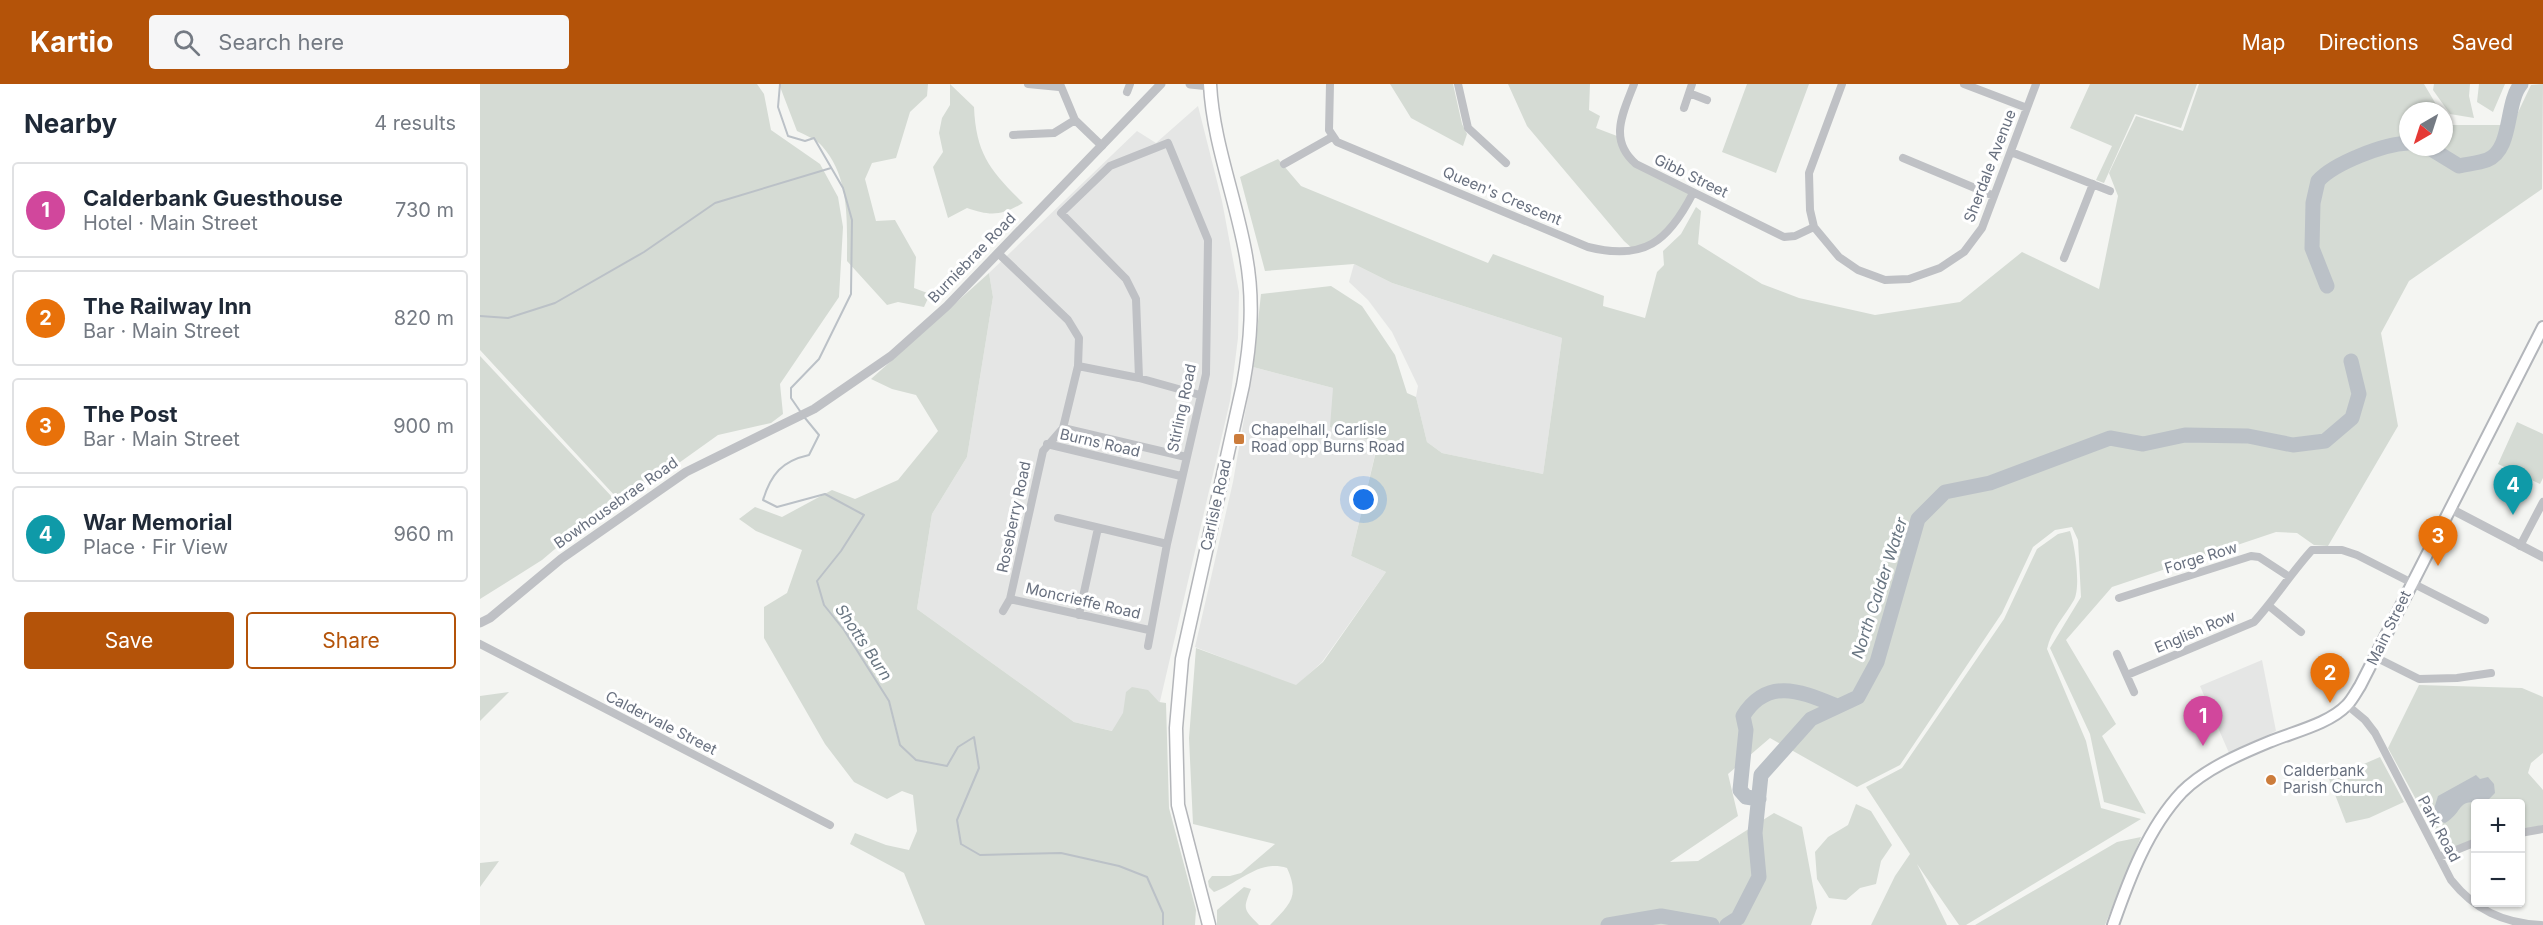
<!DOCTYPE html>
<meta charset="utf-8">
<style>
:root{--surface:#fff;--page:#f6f6f7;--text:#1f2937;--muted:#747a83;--line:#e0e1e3;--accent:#b45309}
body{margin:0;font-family:Inter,sans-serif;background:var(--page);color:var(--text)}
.controls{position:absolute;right:18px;bottom:18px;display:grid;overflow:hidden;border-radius:6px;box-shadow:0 2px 4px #0004}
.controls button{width:54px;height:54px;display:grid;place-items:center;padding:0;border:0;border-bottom:2px solid var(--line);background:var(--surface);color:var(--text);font:30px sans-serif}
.compass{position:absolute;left:1919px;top:18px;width:54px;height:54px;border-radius:50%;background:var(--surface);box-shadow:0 2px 4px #0004;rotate:219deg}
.you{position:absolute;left:884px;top:416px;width:21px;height:21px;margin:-15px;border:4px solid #fff;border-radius:50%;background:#1a73e8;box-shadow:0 0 0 9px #1a73e833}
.badge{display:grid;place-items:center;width:39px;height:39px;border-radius:50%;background:var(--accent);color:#fff;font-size:20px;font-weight:700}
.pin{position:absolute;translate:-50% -50px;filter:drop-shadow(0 2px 3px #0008)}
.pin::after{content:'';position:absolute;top:32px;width:21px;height:18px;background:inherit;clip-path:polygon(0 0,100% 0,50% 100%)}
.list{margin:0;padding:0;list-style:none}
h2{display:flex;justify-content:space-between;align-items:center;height:78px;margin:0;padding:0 24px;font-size:26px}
h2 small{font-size:20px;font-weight:400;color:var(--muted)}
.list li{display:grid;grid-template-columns:39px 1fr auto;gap:18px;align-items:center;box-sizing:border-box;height:96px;margin:0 12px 12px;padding:0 12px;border:2px solid var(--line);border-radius:6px}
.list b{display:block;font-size:22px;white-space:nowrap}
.list p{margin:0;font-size:20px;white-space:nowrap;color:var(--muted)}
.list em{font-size:20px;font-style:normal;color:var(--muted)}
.actions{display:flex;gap:12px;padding:18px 24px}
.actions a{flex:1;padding:14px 0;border:2px solid var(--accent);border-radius:6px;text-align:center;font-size:21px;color:var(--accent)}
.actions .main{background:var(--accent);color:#fff}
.icon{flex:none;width:33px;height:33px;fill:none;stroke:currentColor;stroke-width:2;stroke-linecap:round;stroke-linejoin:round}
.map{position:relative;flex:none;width:2063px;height:841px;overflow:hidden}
header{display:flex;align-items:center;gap:36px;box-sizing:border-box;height:84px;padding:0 30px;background:var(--accent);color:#fff}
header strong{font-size:28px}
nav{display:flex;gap:33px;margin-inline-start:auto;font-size:21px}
.search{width:420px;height:54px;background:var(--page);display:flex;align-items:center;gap:15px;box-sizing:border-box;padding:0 21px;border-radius:6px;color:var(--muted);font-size:22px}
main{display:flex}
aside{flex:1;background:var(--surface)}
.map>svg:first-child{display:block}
.built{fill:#e5e6e5}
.green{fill:#d5dbd4}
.water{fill:#bbc1c7}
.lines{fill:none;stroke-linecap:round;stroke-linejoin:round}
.stream{stroke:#bbc1c7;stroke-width:2}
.river{stroke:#bbc1c7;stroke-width:15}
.secondary-casing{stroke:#b3b6bb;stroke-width:14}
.primary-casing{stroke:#b4b6ba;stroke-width:15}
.minor{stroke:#bfc1c5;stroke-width:8}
.tertiary{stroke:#bfc1c5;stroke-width:9}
.secondary{stroke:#fff;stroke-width:10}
.primary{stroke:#fff;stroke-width:12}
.poi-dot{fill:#cc7c3b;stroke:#fff;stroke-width:2}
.labels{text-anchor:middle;stroke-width:6;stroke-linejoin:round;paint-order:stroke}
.street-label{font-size:15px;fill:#68707f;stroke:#fff}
.poi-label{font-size:15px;fill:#68707f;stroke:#fff;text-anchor:start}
.water-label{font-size:16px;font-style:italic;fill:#697682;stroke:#fff}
</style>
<header>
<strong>Kartio</strong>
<div class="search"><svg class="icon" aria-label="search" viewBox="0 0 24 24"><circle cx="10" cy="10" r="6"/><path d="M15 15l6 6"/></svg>Search here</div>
<nav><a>Map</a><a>Directions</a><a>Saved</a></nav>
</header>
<main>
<aside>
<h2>Nearby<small>4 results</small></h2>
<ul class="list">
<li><span class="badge" style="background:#d1479c">1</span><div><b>Calderbank Guesthouse</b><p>Hotel · Main Street</p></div><em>730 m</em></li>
<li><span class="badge" style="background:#e8710a">2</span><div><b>The Railway Inn</b><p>Bar · Main Street</p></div><em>820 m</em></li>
<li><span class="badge" style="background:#e8710a">3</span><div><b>The Post</b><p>Bar · Main Street</p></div><em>900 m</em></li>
<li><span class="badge" style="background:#0f9aa8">4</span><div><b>War Memorial</b><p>Place · Fir View</p></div><em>960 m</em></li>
</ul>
<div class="actions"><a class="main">Save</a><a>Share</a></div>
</aside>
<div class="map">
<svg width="2063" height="841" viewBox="0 0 2063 841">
<rect width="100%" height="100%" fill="#f4f5f2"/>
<path class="built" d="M718 22 742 117 759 208 758 254 750 317 671 656 594 638 437 525 452 430 487 373 513 213 509 189 657 47 676 59Z
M874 180 912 199 1082 254 1063 390 962 369 947 358 936 313 938 302 912 248 888 216 869 198Z
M773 283 853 304 898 358 871 472 906 488 842 578 816 602 715 563 753 398Z
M1782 576 1796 647 1749 669 1720 602Z"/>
<path class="green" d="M0 0H277L284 10 291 46 340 80 358 113 363 143 359 213 300 300 303 330 291 339 238 351 182 391 136 413 0 266Z
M299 0H448L447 12 430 28 416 74 392 79 385 95 396 137 415 136 436 173 434 204 450 210 444 223 418 218 407 221 367 177C367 137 370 93 342 62 336 55 325 51 317 47Z
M470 0 494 23C496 71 511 87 543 119 521 132 510 132 487 124L468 134 453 83 463 68 459 49 462 34 470 21Z
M910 0H973L982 40 987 50 983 62 931 34Z
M1028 0H1110L1109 26 1120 32 1116 44 1137 52 1142 67 1210 110 1184 151 1153 165 1144 157 1047 42Z
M1267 0H1329L1296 89 1242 68Z
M1610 0H1717L1701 44 1655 30 1624 99 1616 96 1632 62 1590 44Z
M1719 0H1944L1960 27H1928V63H1964V34L1969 41H2032L2051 1 2063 0 2062 105 1929 197 1901 249 1918 342 1848 462 1834 461 1817 449 1796 448 1632 503 1586 556 1636 640 1622 652 1666 730 1624 718 1610 650 1570 564 1601 513 1598 456 1592 443 1575 446 1553 463 1522 529 1420 681 1377 703 1290 654 1248 690 1258 732 1190 778 1218 777 1294 729 1322 743 1337 824 1331 841H790C810 820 820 813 807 784 779 775 760 799 734 808L729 803 728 797 732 792H750L761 789 795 760 713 740 709 654 716 564 816 601 843 578 906 488 871 472 898 359 850 343 853 304 773 283 781 210 851 202 882 222 915 271 927 309 936 313 947 358 962 369 1063 390 1082 254 912 199 874 180 785 187 760 93 798 75 821 102 1008 179 1013 170 1124 212 1123 222 1165 234 1177 188 1184 181 1183 167 1201 150 1216 123 1221 127 1218 160 1282 200 1319 214 1395 231 1480 218 1542 168 1619 205 1638 112 1629 89 1656 32 1703 47Z
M1954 0H1990L1989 12 1994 34 1970 30 1953 6Z
M1999 0H2025L2013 28 1997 18Z
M509 189 513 213 487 373 452 430 437 525 594 638 632 647 643 629 646 608 652 603 668 606 679 618 686 619 689 724 716 826 715 841H445L424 789 370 760 375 749 406 761 429 766 437 747 433 711 422 707 407 715 374 698 345 660 284 554V523L307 509 322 466 276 447 259 435 275 423 302 433 352 406 375 415 418 396 458 347 436 311 412 305 391 295Z
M0 272 134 415 62 476 0 515Z
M2037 338 2063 350V394L2060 400 2018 380Z
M1590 447C1595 461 1601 503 1594 516 1584 533 1571 546 1567 565L1606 657 1621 724 1661 735 1486 841H1479L1437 780 1467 841H1391L1415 792 1430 770 1386 703 1422 684 1524 535 1557 465 1578 450Z
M1939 601 2042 604 2063 613V669L2051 679 2048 689 2063 706V741L2041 746 2040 720H1996L1995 754 1970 766 1963 765 1908 664Z
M29 608 0 637V612Z
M1900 673 1924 718 1889 734 1866 739 1849 695Z
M1376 720 1391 727 1412 761 1401 777 1396 800 1380 804 1366 816 1349 814 1337 795 1335 768 1348 753 1368 741Z
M1661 753 1625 841H1495L1637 758Z
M19 777 0 803V779Z
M764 803 771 805C763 825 763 825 779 841H737V826Z"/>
<path class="water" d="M1996 691 2000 695 2008 693 2014 700 2015 709 2005 719C1975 714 1985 727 1965 739L1958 737 1953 728 1958 712Z"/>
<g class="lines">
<path class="stream" d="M300 0 298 23 308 52 325 57 334 54 363 104 372 136 371 210 339 275 311 304V314L322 330
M0 232 28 234 75 219 164 168 235 119 351 84
M325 334 339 351 329 371C302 377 291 390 283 416L297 423 345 410 384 431 361 467 337 497 344 521 364 546 409 617 420 661 436 676 467 682 478 663 494 653 499 684 477 736 481 760 500 771 581 769 639 782 667 793 683 829V841"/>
<path class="river" d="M1948 63 1979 82C1988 80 1999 79 2007 76 2033 66 2025 19 2041 0
M1847 202 1832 164 1833 119 1838 97C1854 79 1904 60 1928 59
M1279 715 1266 713 1260 706 1266 646 1263 632C1288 592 1322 608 1357 622
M1128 841 1181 832 1232 841
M1247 841 1258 834 1279 793 1275 749 1281 691 1331 635 1378 613 1397 578 1438 435 1465 408 1510 399 1630 354 1663 360 1705 351 1768 352 1813 361 1845 357 1872 334 1879 310 1871 277"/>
<g class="secondary-casing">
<path id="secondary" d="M1633 841C1649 795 1668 744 1702 708 1725 685 1760 670 1789 658 1813 648 1849 640 1867 621 1872 616 1876 608 1880 602L2063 243"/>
</g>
<g class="primary-casing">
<path id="primary" d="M729 841 698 721 696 644 702 575 763 301C771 257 774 216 766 172 756 114 733 59 730 0"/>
</g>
<path class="minor" d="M548 0 579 3
M580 0 595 36 622 62
M850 0 849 46 857 58 1108 163C1164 177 1188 158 1213 109
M978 0 988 44 1026 79
M1154 0C1143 29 1128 56 1156 80L1304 153 1315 152 1334 143
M1362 0 1329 89 1330 126 1334 143 1359 173 1378 186 1405 196 1429 195 1460 184 1484 168 1502 144 1556 0
M1484 0 1547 24
M647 8 650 0
M1209 9 1227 16
M1204 24 1212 0
M533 51 574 49 595 36
M1531 68 1630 107
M1423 74 1514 112
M804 80 852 53
M518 169 588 236 599 254 598 282 583 344 563 367 530 515 523 527
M1584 174 1613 100
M598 282 659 294 720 311
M659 294 656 215 646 195 581 129 630 82 688 59 728 156 726 290 687 460 668 562
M583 344 706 373
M567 360 701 392
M578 434 687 460
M2040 462 2063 418
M1639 514 1771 472 1779 473 1808 492
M530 515 669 546
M1789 522 1821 548
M599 531 618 444
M0 560 350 741
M1637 570 1654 608
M1895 573 1939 595 1977 594 2011 589
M1647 591 1774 538C1795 515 1811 489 1832 466H1862L1877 471 2005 536
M1867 621 1885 636 1895 649 1971 796C1995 826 2023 839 2061 841
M2040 749 2063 745
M1959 773 1996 758"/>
<path class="tertiary" d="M710 0 730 2
M1971 425 2063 473
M0 539 10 534 81 475 206 388 334 325 411 272 467 222 681 0"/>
<use href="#secondary" class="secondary"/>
<use href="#primary" class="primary"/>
</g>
<g class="poi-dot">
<rect x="753" y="349" width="12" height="12" rx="3"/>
<circle cx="1791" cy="696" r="6"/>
</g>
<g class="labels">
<g class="street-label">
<text transform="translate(1510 82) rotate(-69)" y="5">Sherdale Avenue</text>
<text transform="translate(1211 92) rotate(26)" y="5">Gibb Street</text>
<text transform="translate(1022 112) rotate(23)" y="5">Queen's Crescent</text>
<text transform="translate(492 174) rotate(-46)" y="5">Burniebrae Road</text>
<text transform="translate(702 324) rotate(-78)" y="5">Stirling Road</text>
<text transform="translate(620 359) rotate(13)" y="5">Burns Road</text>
<text transform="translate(136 419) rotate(-35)" y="5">Bowhousebrae Road</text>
<text transform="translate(736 421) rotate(-77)" y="5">Carlisle Road</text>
<text transform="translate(534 433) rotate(-78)" y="5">Roseberry Road</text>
<text transform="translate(1721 474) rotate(-17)" y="5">Forge Row</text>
<text transform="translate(603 517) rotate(13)" y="5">Moncrieffe Road</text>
<text transform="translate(1909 544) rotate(-64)" y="5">Main Street</text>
<text transform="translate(1715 548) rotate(-23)" y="5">English Row</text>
<text transform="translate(181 639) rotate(27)" y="5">Caldervale Street</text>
<text transform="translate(1959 745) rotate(62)" y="5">Park Road</text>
</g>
<g class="poi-label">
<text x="771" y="351">Chapelhall, Carlisle<tspan x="771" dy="17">Road opp Burns Road</tspan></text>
<text x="1803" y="692">Calderbank<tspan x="1803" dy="17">Parish Church</tspan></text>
</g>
<g class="water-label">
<text transform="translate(1399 504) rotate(-72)" y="6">North Calder Water</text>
<text transform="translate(384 558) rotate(56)" y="6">Shotts Burn</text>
</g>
</g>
</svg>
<div class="controls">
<button>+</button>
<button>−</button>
</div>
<svg class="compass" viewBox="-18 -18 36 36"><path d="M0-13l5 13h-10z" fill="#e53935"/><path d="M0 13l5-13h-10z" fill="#747a83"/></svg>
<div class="you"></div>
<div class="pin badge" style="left:1723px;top:662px;background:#d1479c">1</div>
<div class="pin badge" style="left:1850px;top:619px;background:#e8710a">2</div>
<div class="pin badge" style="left:1958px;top:482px;background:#e8710a">3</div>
<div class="pin badge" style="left:2033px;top:431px;background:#0f9aa8">4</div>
</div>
</main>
